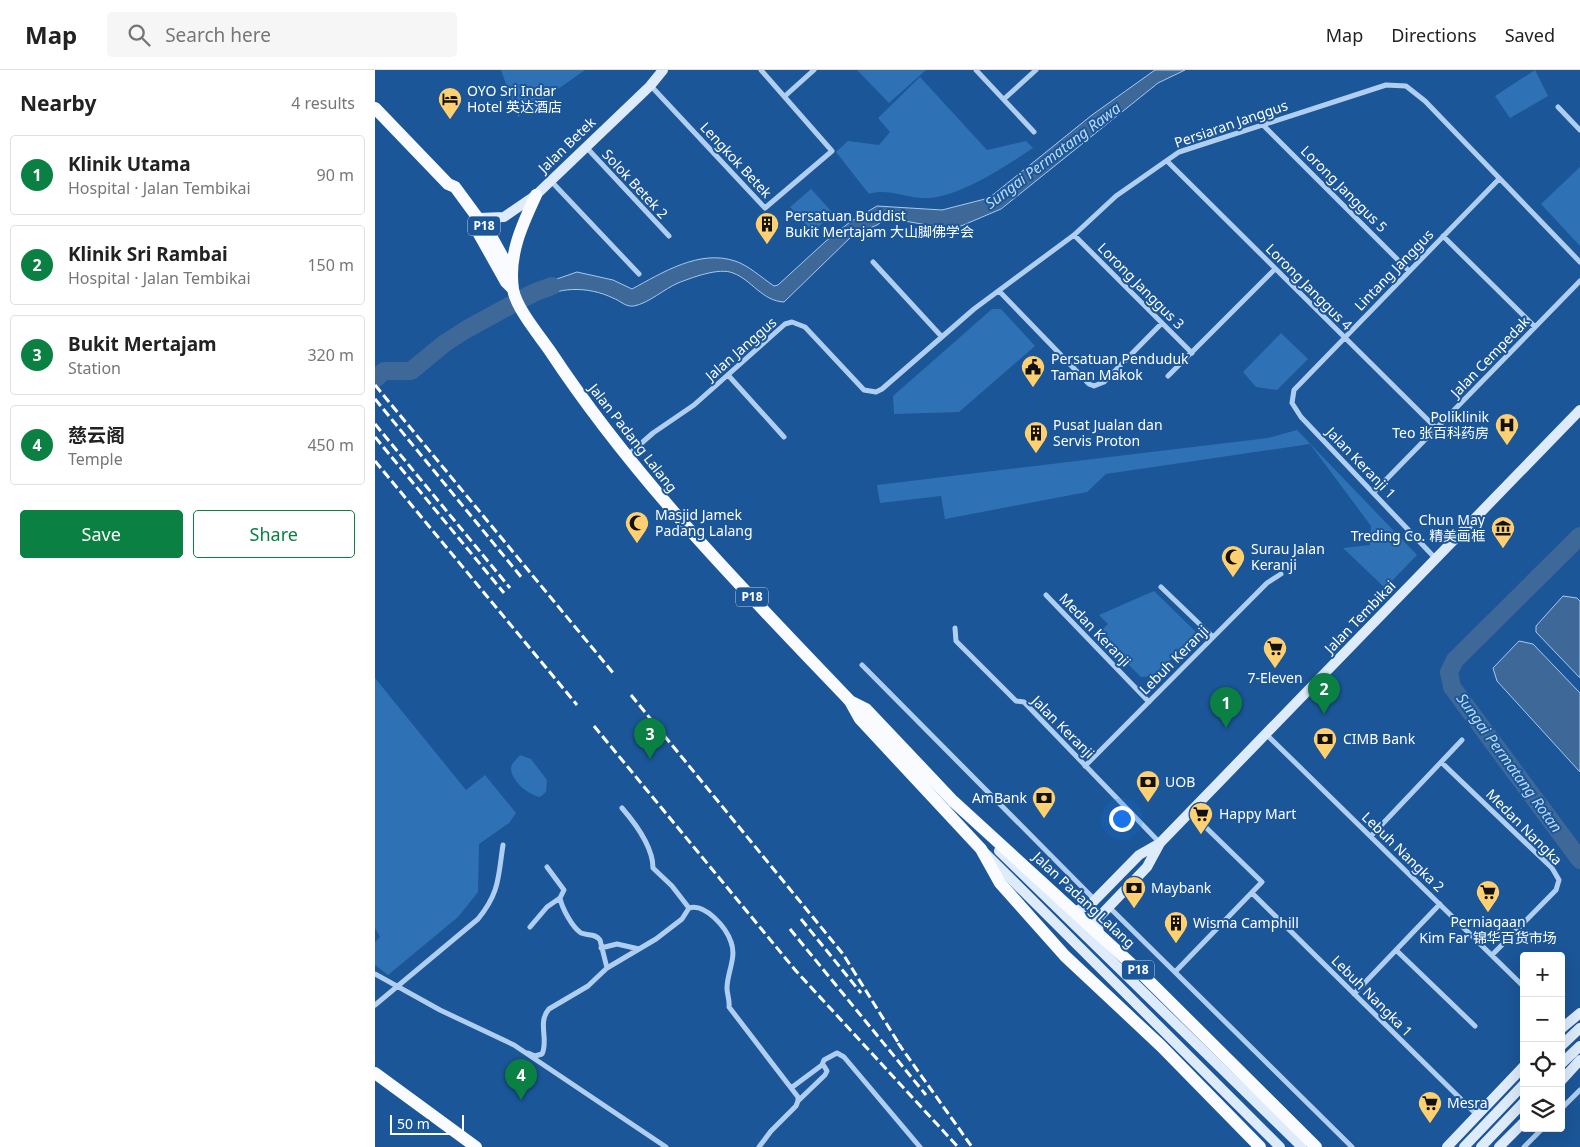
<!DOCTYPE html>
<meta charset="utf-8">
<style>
:root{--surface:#fff;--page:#f6f6f6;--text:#222;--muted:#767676;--line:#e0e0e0;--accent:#0b8043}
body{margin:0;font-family:"Noto Sans","Noto Sans SC",sans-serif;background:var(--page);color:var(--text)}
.controls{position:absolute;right:15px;bottom:15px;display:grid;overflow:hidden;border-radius:5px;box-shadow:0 5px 20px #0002}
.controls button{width:45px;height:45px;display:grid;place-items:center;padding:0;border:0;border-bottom:1px solid var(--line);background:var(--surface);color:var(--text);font:25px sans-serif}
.scale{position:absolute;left:15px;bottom:12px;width:74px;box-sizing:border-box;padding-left:5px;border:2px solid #fff;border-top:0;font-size:14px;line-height:18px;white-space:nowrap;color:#fff;-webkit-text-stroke:4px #1b5698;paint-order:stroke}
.you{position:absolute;left:746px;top:748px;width:18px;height:18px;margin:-12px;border:4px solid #fff;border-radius:50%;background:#1a73e8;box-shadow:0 0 0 8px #1a73e833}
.badge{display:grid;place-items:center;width:32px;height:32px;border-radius:50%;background:var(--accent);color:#fff;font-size:16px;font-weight:700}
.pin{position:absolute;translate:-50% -41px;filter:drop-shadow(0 1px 2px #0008)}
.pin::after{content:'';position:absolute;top:26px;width:18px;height:15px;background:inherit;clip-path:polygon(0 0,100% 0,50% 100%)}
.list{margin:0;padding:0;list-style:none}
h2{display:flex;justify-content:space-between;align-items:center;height:65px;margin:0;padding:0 20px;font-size:21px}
h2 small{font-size:16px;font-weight:400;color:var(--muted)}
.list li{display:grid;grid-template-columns:32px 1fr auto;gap:15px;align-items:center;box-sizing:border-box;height:80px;margin:0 10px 10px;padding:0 10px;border:1px solid var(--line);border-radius:5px}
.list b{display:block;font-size:19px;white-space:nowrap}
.list p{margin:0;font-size:16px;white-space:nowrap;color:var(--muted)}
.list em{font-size:16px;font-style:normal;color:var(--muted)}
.actions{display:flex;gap:10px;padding:15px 20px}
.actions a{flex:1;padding:11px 0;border:1px solid var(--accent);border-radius:5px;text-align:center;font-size:18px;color:var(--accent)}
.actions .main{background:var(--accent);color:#fff}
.icon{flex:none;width:28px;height:28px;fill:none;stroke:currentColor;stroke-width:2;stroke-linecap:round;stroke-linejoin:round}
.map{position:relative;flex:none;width:1205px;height:1077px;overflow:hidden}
header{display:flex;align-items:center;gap:30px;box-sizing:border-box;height:70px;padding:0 25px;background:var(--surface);border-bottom:1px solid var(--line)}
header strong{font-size:24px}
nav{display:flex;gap:28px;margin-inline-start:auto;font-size:18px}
.search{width:350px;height:45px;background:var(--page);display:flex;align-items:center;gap:12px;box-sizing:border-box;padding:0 18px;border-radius:5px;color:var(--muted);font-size:19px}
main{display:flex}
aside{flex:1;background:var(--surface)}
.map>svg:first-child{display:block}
.green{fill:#2f71b5}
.water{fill:#3e6897;stroke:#a3caf2}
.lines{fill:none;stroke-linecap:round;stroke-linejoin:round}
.river{stroke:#3e6897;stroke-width:18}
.street{stroke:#b0cff0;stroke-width:5}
.secondary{stroke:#deebfb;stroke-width:10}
.primary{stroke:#f9fbff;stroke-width:12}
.rail{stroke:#fff;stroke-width:3;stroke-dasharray:9 4;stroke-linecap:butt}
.labels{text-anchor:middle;stroke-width:4;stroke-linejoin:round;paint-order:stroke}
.shield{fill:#1b5698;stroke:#bbcce0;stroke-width:1}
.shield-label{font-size:12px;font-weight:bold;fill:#fff}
.poi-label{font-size:14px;fill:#fff;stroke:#1b5698;text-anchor:start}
.street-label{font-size:14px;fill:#fff;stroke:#1b5698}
.water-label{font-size:15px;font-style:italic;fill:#bcd9f7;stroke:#1b5698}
</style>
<header>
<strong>Map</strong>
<div class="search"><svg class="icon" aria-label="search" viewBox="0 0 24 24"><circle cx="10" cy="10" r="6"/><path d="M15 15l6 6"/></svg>Search here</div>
<nav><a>Map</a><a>Directions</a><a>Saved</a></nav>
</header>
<main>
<aside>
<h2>Nearby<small>4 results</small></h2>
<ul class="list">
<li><span class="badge">1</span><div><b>Klinik Utama</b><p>Hospital · Jalan Tembikai</p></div><em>90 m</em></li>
<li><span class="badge">2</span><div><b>Klinik Sri Rambai</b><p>Hospital · Jalan Tembikai</p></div><em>150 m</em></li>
<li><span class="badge">3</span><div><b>Bukit Mertajam</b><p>Station</p></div><em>320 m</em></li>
<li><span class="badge">4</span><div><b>慈云阁</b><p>Temple</p></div><em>450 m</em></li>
</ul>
<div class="actions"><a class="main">Save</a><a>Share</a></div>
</aside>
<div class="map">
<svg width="1205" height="1077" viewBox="0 0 1205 1077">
<rect width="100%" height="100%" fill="#1b5698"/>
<path class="green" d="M126 0H210L143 47Z
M482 0H551L514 33Z
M1160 0 1173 26 1135 48 1120 26Z
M545 7 612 80 651 71 658 78C631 96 580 130 547 128 528 127 512 118 494 124L461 82 473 71 504 75 515 62 503 48Z
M1205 97V176L1166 134Z
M436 119 458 143 438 162 415 137Z
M617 239H626L660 276 584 342 519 344 518 326Z
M906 263 933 289 902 320 881 317 868 302Z
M922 360 1042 485 1010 518 968 478 995 475 996 456 935 374 731 404 712 422 570 449 566 426 505 433 502 415 893 368Z
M779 521 822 563 779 606 766 607 723 564 733 554 724 545Z
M0 608 91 720 110 705 141 743 134 753 104 774 103 822 83 847 13 905 0 895V872L5 867 0 858Z
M145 685 156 689 172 710 171 722 165 727C154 725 137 712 136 699 136 693 142 689 145 685Z"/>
<path class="water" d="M780 0H810L783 13 626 139 586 156 564 157 512 148 502 155 478 165 409 232C387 231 377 210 358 203 344 197 316 208 303 213 289 219 274 233 259 236 250 237 246 231 238 228 213 216 182 216 159 232L153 219 202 202 238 210 257 219C287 203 324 179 360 191 373 195 387 208 399 216L403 215 451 171 475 152 502 136 567 140 614 128 717 45Z
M1188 526 1202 528 1205 531V608L1161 562V556Z
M1144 571 1158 574 1205 623V702L1122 611 1118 598Z"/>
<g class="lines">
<path class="river" d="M0 309 9 301H36L70 273 92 259 158 223 177 216
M1205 466 1080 590 1074 602 1077 617 1205 790"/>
<path class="street" d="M601 0 659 62
M276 16 390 138 457 81 386 0
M410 26 439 0
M629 29 661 0
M1183 37 1205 60
M887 54 1034 201
M211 77 294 166
M792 91 1061 358
M175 110 264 204
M699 165 817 283
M1068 166 1160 257
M498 192 567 267
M624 221 714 314 719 316 729 312 787 253
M353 305 409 367
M793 306 900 199
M253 385 278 363 319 335 410 254 417 252 430 257 489 320 501 322 507 319 599 239 699 165 741 126 804 82 1011 15 1031 16 1050 31 1205 192
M999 422 1205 211
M1061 489 926 347 917 333 919 320 1124 109
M786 517 838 567
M671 525 774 632
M580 558 581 571 641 631 649 632 785 773
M487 595 720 830
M891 664 1149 917
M1066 692 1177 798 1184 810 1181 820 1117 885
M710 696 892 513 906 504
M247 738C260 753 278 777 278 798L297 816 314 838
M996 766 1087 670
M877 823 1102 1045
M185 828C187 838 197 857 206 863 213 866 220 863 225 870L232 898
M734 837 977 1077
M155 857 172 837 185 828 189 820 172 797
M226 878 242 874 264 879
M1021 880 1100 956
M801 901 887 812 815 742
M0 904 65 940 139 975 291 1077
M979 924 1065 834
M0 935 103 849C125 822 123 807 128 775
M153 983 160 986 167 984C174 970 162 952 174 939L213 916 232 898 281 869 307 849 314 838C330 833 351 857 356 872 362 887 352 903 352 918 352 925 355 930 354 937L423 1027V1031
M447 995 449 990 462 983 469 987 545 1077
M1186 1039 1205 1020
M384 1077 396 1061 421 1036 423 1031 450 1005 452 1001 449 996 447 995 416 1018
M1149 1077 1168 1058"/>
<path class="secondary" d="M104 148 129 147 161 125 275 16 288 0
M624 781 927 1077
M610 783 905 1077
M701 841 716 834 764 785 785 773
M724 863 722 851 724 847 772 797 785 773 1205 340
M1186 959 1205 943
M1186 976 1205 958
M1186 994 1205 976
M1186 1011 1205 990
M1072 1077 1149 996
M1089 1077 1149 1014
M1106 1077 1149 1032
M1124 1077 1149 1052"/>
<path class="primary" d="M0 38 73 114 80 117 116 166 136 202
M161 125C147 155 133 185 138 219 141 238 164 265 175 281 260 410 369 520 475 631L485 649 606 779 625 813 690 886 786 976 885 1077
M99 155 131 212 138 219
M475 631 491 639 578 731 765 902 941 1077
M0 1003 101 1077"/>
<path class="rail" d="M0 315 239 604
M0 329 147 508
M0 354 135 518
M0 367 129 523
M0 391 202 635
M256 625 468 884 526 977
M219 656 421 901 583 1077
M426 849 486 923
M415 859 551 1025
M523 973 597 1077"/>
</g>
<defs>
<g id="hotel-pin" transform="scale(1.25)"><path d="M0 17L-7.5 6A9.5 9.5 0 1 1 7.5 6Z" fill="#ffd06f" stroke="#1b5698"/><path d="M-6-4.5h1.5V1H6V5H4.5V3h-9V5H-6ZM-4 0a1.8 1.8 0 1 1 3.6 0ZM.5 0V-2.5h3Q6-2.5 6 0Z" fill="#111"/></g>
<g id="building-pin" transform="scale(1.25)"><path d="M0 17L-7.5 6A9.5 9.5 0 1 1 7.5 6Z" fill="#ffd06f" stroke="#1b5698"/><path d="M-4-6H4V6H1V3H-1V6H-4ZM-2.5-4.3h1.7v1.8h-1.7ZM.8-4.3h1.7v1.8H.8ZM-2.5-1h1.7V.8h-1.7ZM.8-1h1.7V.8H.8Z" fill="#111"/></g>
<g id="civic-pin" transform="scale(1.25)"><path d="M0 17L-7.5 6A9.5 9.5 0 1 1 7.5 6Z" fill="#ffd06f" stroke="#1b5698"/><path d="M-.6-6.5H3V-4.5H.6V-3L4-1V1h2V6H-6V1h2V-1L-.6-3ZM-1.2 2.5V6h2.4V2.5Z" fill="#111"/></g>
<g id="hospital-pin" transform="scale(1.25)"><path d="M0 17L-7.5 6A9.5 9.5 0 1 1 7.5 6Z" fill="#ffd06f" stroke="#1b5698"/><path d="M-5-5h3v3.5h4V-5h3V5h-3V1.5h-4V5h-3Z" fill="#111"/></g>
<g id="mosque-pin" transform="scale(1.25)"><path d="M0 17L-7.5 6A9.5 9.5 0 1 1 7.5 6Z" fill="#ffd06f" stroke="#1b5698"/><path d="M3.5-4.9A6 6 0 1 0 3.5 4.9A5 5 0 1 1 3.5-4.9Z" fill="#111"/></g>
<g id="museum-pin" transform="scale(1.25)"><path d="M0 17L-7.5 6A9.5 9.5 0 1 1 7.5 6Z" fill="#ffd06f" stroke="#1b5698"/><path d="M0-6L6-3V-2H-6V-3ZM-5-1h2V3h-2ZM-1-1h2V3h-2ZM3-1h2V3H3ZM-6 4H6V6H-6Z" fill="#111"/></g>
<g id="supermarket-pin" transform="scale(1.25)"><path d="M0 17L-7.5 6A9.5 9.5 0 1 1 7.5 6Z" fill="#ffd06f" stroke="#1b5698"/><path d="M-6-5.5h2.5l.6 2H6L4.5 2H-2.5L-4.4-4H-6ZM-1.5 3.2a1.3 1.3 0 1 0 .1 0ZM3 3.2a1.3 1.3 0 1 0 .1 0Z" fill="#111"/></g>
<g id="bank-pin" transform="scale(1.25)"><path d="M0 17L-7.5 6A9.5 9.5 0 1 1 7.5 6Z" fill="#ffd06f" stroke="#1b5698"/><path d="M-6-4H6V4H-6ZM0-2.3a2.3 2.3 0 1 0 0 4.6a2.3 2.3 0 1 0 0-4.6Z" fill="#111"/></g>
</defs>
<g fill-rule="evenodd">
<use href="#hotel-pin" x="75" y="29"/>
<use href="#building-pin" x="392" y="154"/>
<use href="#civic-pin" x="658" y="297"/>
<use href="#hospital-pin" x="1132" y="355"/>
<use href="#building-pin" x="661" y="363"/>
<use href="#mosque-pin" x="262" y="453"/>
<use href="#museum-pin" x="1128" y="458"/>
<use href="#mosque-pin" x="858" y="487"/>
<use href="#supermarket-pin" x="900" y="578"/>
<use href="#bank-pin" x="950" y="669"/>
<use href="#bank-pin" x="773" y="712"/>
<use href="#bank-pin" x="669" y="728"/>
<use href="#supermarket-pin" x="826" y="744"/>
<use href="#bank-pin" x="759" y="818"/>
<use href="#supermarket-pin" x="1113" y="822"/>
<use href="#building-pin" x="801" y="853"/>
<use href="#supermarket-pin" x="1055" y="1033"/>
</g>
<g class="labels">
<g class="shield">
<rect x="93" y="146.5" width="32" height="19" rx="4"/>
<rect x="361" y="517.5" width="32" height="19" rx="4"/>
<rect x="747" y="890.5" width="32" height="19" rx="4"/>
</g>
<g class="shield-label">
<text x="109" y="160">P18</text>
<text x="377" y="531">P18</text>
<text x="763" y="904">P18</text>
</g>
<g class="poi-label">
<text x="92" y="26">OYO Sri Indar<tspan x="92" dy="16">Hotel 英达酒店</tspan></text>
<text x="410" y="151">Persatuan Buddist<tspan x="410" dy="16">Bukit Mertajam 大山脚佛学会</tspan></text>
<text x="676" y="294">Persatuan Penduduk<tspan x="676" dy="16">Taman Makok</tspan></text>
<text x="1114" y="352" text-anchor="end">Poliklinik<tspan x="1114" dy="16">Teo 张百科药房</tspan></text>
<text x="678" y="360">Pusat Jualan dan<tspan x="678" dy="16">Servis Proton</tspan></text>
<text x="280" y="450">Masjid Jamek<tspan x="280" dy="16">Padang Lalang</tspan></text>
<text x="1110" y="455" text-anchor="end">Chun May<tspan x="1110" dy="16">Treding Co. 精美画框</tspan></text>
<text x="876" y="484">Surau Jalan<tspan x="876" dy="16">Keranji</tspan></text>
<text x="900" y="613" text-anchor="middle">7-Eleven</text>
<text x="968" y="674">CIMB Bank</text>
<text x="790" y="717">UOB</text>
<text x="652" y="733" text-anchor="end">AmBank</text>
<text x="844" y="749">Happy Mart</text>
<text x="776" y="823">Maybank</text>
<text x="1113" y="857" text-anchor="middle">Perniagaan<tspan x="1113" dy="16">Kim Far 锦华百货市场</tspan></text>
<text x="818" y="858">Wisma Camphill</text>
<text x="1072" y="1038">Mesra</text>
</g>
<g class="street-label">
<text transform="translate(856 54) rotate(-19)" y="5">Persiaran Janggus</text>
<text transform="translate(192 75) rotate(-44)" y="5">Jalan Betek</text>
<text transform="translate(361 90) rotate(47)" y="5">Lengkok Betek</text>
<text transform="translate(260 114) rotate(47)" y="5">Solok Betek 2</text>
<text transform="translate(969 119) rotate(45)" y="5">Lorong Janggus 5</text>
<text transform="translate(1019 200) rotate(-46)" y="5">Lintang Janggus</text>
<text transform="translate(766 216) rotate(45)" y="5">Lorong Janggus 3</text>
<text transform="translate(934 217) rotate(45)" y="5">Lorong Janggus 4</text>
<text transform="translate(366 279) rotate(-41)" y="5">Jalan Janggus</text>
<text transform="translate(1115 287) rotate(-46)" y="5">Jalan Cempedak</text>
<text transform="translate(258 368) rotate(52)" y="5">Jalan Padang Lalang</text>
<text transform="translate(986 393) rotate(46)" y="5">Jalan Keranji 1</text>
<text transform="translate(985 547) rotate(-46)" y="5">Jalan Tembikai</text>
<text transform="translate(720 560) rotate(46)" y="5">Medan Keranji</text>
<text transform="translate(799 590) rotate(-45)" y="5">Lebuh Keranji</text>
<text transform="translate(688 657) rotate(45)" y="5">Jalan Keranji</text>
<text transform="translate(1149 757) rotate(45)" y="5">Medan Nangka</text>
<text transform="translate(1028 782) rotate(44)" y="5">Lebuh Nangka 2</text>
<text transform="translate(709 830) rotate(43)" y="5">Jalan Padang Lalang</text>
<text transform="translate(997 926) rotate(45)" y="5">Lebuh Nangka 1</text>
</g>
<g class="water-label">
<text transform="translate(678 86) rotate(-37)" y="5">Sungai Permatang Rawa</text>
<text transform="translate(1134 693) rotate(54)" y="5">Sungai Permatang Rotan</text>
</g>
</g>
</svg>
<div class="controls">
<button>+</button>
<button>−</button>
<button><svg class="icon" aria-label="locate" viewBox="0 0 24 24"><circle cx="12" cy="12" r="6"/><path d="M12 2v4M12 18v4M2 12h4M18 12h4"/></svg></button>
<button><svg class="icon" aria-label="layers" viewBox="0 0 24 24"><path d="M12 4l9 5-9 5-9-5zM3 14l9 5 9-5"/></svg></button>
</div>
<div class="scale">50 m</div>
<div class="you"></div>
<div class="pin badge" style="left:851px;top:658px">1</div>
<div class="pin badge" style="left:949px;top:644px">2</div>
<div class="pin badge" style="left:275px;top:689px">3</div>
<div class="pin badge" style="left:146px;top:1030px">4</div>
</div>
</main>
